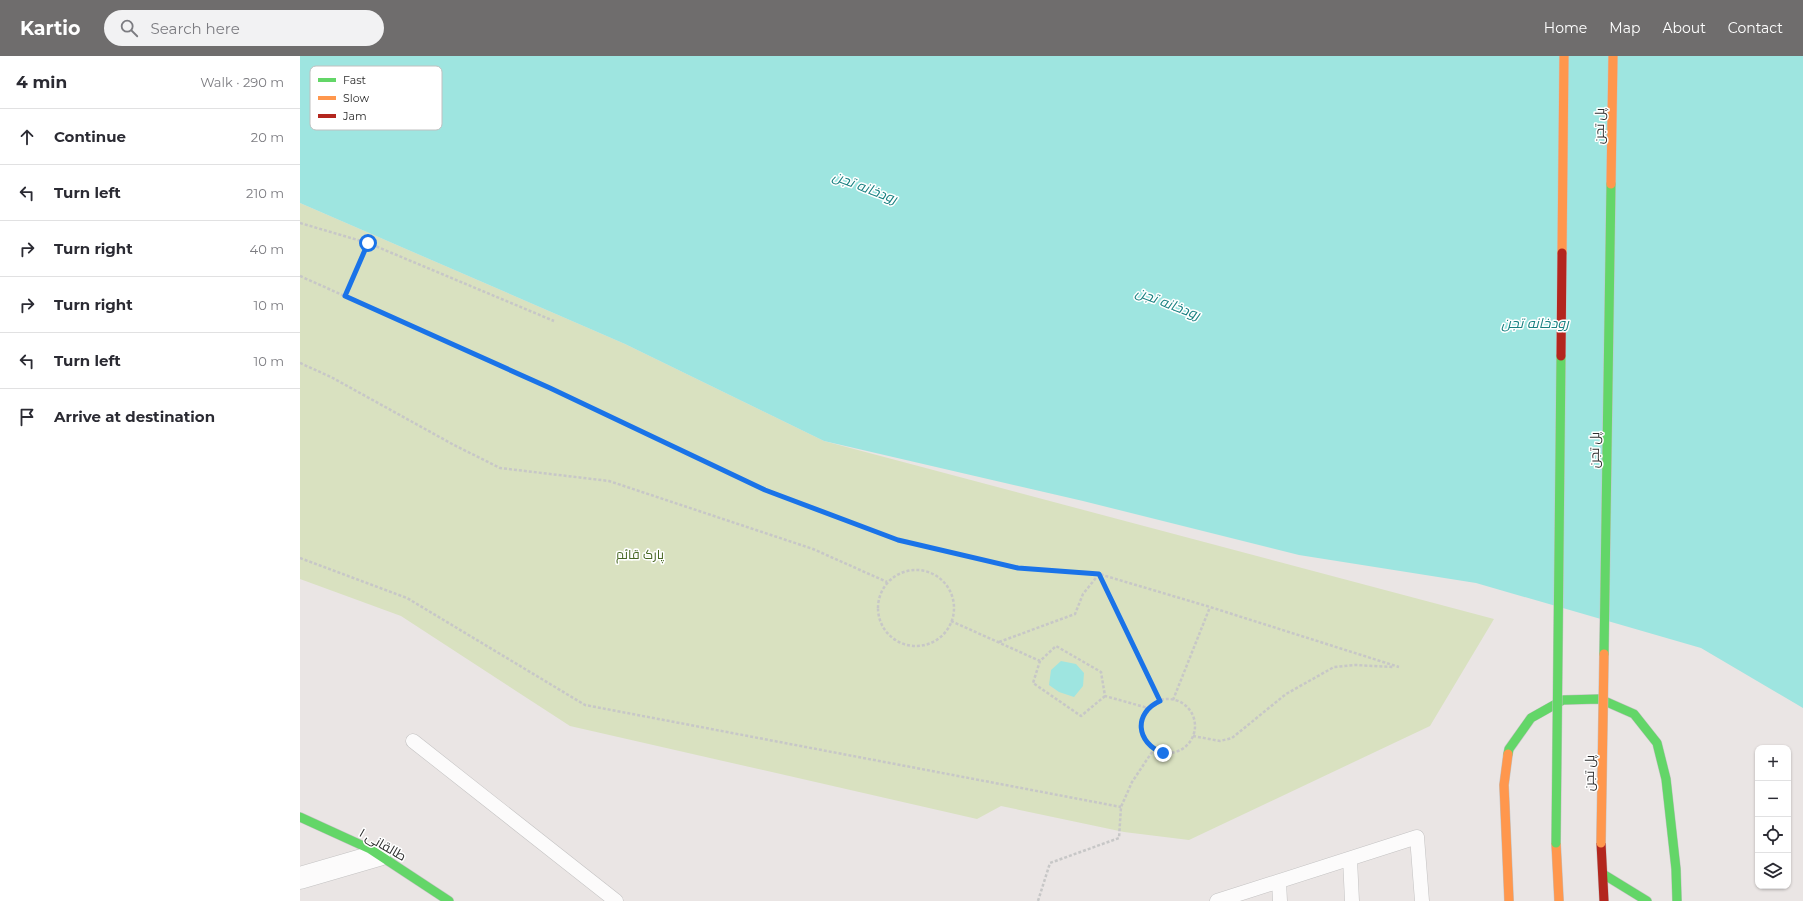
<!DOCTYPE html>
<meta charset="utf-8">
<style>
:root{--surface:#fff;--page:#f2f2f3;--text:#2b2b33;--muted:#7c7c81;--line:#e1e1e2;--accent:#6f6d6d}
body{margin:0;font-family:Montserrat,Cairo,sans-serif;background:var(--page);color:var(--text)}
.controls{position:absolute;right:12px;bottom:12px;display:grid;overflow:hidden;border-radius:8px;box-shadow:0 1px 3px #0004}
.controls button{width:36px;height:36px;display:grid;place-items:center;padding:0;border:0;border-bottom:1px solid var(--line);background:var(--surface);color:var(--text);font:20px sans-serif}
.stop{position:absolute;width:12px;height:12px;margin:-9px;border:3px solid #1a73e8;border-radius:50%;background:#fff}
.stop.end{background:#1a73e8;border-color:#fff;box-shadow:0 1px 4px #0008}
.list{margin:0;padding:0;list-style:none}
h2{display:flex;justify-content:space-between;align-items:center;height:52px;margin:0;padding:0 16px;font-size:17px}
h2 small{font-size:13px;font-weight:400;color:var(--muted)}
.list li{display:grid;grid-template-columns:26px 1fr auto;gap:12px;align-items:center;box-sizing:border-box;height:56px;padding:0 16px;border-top:1px solid var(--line)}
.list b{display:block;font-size:15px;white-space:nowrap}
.list em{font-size:13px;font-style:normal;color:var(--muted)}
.icon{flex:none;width:22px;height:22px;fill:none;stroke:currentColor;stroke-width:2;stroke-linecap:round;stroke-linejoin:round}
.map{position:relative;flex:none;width:1503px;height:845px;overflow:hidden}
header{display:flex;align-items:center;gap:24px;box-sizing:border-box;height:56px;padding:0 20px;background:var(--accent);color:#fff}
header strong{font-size:19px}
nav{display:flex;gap:22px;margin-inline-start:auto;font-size:14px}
.search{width:280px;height:36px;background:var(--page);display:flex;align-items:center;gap:10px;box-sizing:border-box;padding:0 14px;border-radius:22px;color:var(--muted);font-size:15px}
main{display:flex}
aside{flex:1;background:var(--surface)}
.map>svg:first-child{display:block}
.green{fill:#d9e1c0}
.water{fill:#9ee5e0}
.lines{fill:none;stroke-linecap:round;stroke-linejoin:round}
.lane-casing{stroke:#c3c2c2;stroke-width:15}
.street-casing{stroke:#c3c2c2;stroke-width:23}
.fast-casing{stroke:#c3c2c2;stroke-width:10}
.slow-casing{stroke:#c3c2c2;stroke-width:10}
.jam-casing{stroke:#c3c2c2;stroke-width:10}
.path{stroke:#c7c7c7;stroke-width:2.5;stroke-dasharray:3 2;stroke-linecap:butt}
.lane{stroke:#fcfbfb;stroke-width:14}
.street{stroke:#fcfbfb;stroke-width:22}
.fast{stroke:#63d668;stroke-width:9}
.slow{stroke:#ff974d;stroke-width:9}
.jam{stroke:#b3261e;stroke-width:9}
.fast-bridge-casing{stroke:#c6c3c3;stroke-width:10;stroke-linecap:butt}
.slow-bridge-casing{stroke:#c6c3c3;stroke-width:10;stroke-linecap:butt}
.jam-bridge-casing{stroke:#c6c3c3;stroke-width:10;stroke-linecap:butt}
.fast-bridge{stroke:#63d668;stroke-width:9}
.slow-bridge{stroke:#ff974d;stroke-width:9}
.jam-bridge{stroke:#b3261e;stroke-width:9}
.route{stroke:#1a73e8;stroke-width:5}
.labels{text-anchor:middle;stroke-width:3;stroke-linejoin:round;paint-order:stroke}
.street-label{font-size:13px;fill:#2d2d2d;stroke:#fff}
.park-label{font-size:13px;fill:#466622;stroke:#fff}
.water-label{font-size:14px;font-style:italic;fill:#198081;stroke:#fff}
.key{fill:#fff;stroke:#c0c0c0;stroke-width:1}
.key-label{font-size:11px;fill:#2d2d2d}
</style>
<header>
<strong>Kartio</strong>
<div class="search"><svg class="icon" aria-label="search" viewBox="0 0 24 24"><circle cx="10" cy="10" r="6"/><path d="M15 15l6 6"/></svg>Search here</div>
<nav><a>Home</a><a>Map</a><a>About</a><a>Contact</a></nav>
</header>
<main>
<aside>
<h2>4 min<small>Walk · 290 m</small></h2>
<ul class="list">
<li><svg class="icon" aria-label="ahead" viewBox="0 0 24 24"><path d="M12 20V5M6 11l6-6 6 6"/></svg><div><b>Continue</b></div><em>20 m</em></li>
<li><svg class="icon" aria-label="left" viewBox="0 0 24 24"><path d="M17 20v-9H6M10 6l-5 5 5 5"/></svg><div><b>Turn left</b></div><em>210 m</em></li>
<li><svg class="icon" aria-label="right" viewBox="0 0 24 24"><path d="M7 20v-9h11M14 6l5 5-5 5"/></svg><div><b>Turn right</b></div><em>40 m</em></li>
<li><svg class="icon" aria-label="right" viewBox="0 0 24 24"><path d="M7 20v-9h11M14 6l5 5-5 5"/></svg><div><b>Turn right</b></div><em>10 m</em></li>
<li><svg class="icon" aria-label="left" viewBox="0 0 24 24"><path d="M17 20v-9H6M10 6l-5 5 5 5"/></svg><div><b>Turn left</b></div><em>10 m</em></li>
<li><svg class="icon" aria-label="arrive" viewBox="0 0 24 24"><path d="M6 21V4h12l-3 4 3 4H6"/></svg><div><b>Arrive at destination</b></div></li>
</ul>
</aside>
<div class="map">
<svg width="1503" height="845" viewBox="0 0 1503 845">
<rect width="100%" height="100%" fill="#eae5e4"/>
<path class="green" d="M0 147 325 288 524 385 1194 563 1130 670 889 784 824 776 701 750 677 763 270 670 101 560 0 523Z"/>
<path class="water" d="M0 0H1503V652L1401 592 1176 527 999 499 783 445 524 385 325 288 0 147Z
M761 605 776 608 784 617 783 630 774 641 759 636 749 629 751 614Z"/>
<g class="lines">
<g class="lane-casing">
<path id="lane" d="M113 685 316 845
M1050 803 1052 845
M979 825 980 845
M917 845 1117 781 1122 845"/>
</g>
<g class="street-casing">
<path id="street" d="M0 822 79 799"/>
</g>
<g class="fast-casing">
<path id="fast" d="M1208 698 1209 693 1231 662 1263 644 1300 643 1334 658 1357 687 1366 723 1376 813 1377 845
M0 761 70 793 149 845
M1303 818 1347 845"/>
</g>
<g class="slow-casing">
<path id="slow" d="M1208 698 1204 729 1209 845
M1256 787 1259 845"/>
</g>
<g class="jam-casing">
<path id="jam" d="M1301 787 1304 845"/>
</g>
<path class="path" d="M0 167 68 187 254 265
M0 220 250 332 465 434 599 484 718 512 799 518 910 551 1099 611
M45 240 68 187
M0 307 31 321 154 389 200 412 309 425 513 493 587 526
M0 502 107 542 285 649 821 751
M578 552a38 38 0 1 1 76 0a38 38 0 1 1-76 0Z
M651 565 740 605
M699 586 775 558 783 538 799 518 860 645
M805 640 781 660 733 627 740 605 756 590 801 616 805 640 848 652
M841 670a27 27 0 1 1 54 0a27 27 0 1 1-54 0Z
M873 644 910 551
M893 680 920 685 932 682 986 638 1034 611 1055 609 1094 611
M738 845 750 807 819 782 821 751 832 726 854 693"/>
<use href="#lane" class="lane"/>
<use href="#street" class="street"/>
<use href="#fast" class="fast"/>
<use href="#slow" class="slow"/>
<use href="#jam" class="jam"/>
<g class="fast-bridge-casing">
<path id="fast-bridge" d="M1304 598 1311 128
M1256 787 1261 300"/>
</g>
<g class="slow-bridge-casing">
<path id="slow-bridge" d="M1311 128 1313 0
M1262 197 1264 0
M1301 787 1304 598"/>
</g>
<g class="jam-bridge-casing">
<path id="jam-bridge" d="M1261 300 1262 197"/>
</g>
<use href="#fast-bridge" class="fast-bridge"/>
<use href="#slow-bridge" class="slow-bridge"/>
<use href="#jam-bridge" class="jam-bridge"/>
</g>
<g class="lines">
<path class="route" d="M68 187 45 240 250 332 465 434 598 484 718 512 799 518 860 645C833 657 836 687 863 697"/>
</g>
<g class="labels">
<g class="street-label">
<text transform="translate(1299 70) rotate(-89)" y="5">پل تجن</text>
<text transform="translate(1294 394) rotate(-89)" y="5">پل تجن</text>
<text transform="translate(1289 717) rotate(-89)" y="5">پل تجن</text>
<text transform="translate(83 788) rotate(30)" y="5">طالقانی ۱</text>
</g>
<g class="park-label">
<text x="340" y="503">پارک قائم</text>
</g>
<g class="water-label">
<text transform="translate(565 131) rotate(21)" y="5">رودخانه تجن</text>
<text transform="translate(868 247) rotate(21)" y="5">رودخانه تجن</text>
<text x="1235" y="272">رودخانه تجن</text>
</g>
</g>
<rect x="10" y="10" width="132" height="64" rx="6" class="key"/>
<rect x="18" y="22" width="18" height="4" fill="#63d668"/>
<rect x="18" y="40" width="18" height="4" fill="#ff974d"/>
<rect x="18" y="58" width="18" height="4" fill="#b3261e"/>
<g class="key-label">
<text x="43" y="28">Fast</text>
<text x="43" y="46">Slow</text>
<text x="43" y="64">Jam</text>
</g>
</svg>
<div class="controls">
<button>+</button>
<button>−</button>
<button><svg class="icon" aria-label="locate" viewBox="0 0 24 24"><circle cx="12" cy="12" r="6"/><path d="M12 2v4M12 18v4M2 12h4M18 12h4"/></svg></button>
<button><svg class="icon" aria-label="layers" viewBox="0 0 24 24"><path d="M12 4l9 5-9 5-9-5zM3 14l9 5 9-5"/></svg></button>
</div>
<div class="stop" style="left:68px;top:187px"></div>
<div class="stop end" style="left:863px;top:697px"></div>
</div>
</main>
